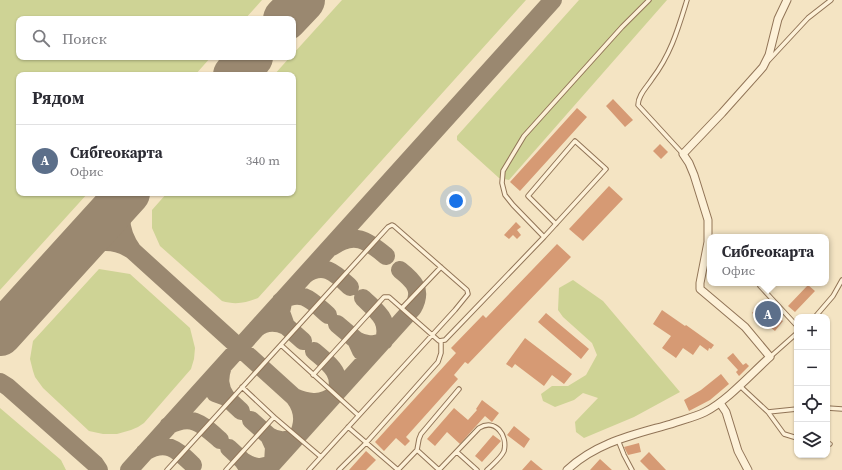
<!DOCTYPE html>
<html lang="ru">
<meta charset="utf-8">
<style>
:root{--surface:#fff;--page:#f2f2f3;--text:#2b2b33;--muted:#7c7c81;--line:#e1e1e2;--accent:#1a73e8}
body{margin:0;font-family:"Source Serif 4",serif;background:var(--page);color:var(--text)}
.controls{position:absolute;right:12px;bottom:12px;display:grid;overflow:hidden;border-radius:8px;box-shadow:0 1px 3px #0004}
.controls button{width:36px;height:36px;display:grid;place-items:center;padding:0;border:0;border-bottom:1px solid var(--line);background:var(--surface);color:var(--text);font:20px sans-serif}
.you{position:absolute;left:456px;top:201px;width:14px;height:14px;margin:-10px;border:3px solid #fff;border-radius:50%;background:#1a73e8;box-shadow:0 0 0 6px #1a73e833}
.badge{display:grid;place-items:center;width:26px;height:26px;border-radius:50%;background:var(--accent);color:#fff;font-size:13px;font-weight:700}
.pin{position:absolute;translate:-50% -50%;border:2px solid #fff;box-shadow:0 1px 4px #0006}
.popup{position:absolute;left:707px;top:234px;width:122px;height:52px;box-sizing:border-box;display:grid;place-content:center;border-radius:8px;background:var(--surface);filter:drop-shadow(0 1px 3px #0005);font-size:13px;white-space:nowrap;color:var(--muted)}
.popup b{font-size:15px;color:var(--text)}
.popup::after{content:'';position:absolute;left:50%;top:100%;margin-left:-8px;border:8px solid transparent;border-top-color:var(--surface)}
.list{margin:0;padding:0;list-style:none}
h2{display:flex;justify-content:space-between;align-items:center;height:52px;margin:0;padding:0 16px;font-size:17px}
h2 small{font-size:13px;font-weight:400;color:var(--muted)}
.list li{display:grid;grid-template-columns:26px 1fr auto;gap:12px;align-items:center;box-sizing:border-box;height:72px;padding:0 16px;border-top:1px solid var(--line)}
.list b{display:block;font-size:15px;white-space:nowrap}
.list p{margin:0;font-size:13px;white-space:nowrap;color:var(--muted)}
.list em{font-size:13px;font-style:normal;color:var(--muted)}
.icon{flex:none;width:22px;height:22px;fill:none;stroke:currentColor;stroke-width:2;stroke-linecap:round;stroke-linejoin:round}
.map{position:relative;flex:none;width:842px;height:470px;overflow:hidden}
.search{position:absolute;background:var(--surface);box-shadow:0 1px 3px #0004;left:16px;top:16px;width:280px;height:44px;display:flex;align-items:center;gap:10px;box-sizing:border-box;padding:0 14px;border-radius:8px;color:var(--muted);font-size:15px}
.panel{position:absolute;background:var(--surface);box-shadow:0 1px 3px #0004;left:16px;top:72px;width:280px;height:124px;border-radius:8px}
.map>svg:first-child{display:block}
.green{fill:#ced395}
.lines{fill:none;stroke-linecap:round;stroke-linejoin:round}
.taxiway{stroke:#9a8870;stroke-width:18}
.runway{stroke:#9a8870;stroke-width:44}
.building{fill:#d69a74}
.lane-casing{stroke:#917457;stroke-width:5.5}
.street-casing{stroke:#917457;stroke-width:9}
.lane{stroke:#fdf1d8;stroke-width:3.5}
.street{stroke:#fdf1d8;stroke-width:7}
</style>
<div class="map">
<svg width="842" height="470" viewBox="0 0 842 470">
<rect width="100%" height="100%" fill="#f4e4c3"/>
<path class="green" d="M0 0H262L245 19H19V57H211L195 75H19V193H88L0 290Z
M342 0H526L258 298C246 303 235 305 222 301L160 246 152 228V210L167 193H293V75H274L290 57H293V54Z
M579 0H667L509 180 499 178 457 140V136Z
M99 269 130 274 190 328 195 348 194 359 191 369 144 423 138 427 131 430 117 434H103L89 431 43 388 35 377 33 371 30 359 33 341Z
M573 280 603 301 680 392 634 417 584 438 576 432 575 422 598 398 583 393 574 400 555 407 543 401 541 394 552 386H568L586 375 597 355 592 343 563 317 558 310 559 288Z
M0 408 61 460 66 470H0Z"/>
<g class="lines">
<path class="taxiway" d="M128 193C117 213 120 233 133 251
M332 247C354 231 367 240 386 256
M73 253C93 240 113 237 133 251L294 397
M305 275C324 261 336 274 350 287
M281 301C302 288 312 301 328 315
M337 324 356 340 361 351
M286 326 303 341
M256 329C265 321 275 321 286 326L281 312 284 298
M356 340C366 346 374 345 384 341 390 319 377 312 363 298
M224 365 223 366C219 378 219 387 226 397
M0 382 8 387 95 464 99 470
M215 393 226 397 241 411
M251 420 269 436
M168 426C192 413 202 424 220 440
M229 448 243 461
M145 452C167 439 177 450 193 465
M129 470 553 0
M249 470 243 461C254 468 262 469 273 463L274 447 269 436C279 442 286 441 297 437 305 423 304 410 294 397 309 404 322 404 336 394 343 372 329 364 314 351
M267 470 413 308C423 290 414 281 400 270"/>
<path class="runway" d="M285 19 303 0
M235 75 251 57
M0 334 128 193"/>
</g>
<path class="building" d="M613 99 633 120 625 127 606 106Z
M577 108 587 117 520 191 510 182Z
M660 144 668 152 661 159 653 151Z
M609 186 623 199 583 241 569 229Z
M516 222 521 227 517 230 521 235 517 239 513 235 509 239 504 235Z
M557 244 571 257 468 364 465 362 454 375 458 379 406 437 410 441 405 446 396 438 384 451 375 442 456 353 451 348 483 315 486 318Z
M808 285 815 291 795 312 788 306Z
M760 303 770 310 772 307 777 311 774 314 783 321 775 331 752 313Z
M662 310 685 326 686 325 714 345 711 349 709 348 708 351 700 345 693 355 683 348 676 358 662 348 671 336 653 324Z
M546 313 589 349 581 359 538 322Z
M525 338 572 374 564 384 552 375 544 386 515 364 512 368 506 364Z
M733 353 743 365 746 363 749 366 739 376 736 372 738 370 727 358Z
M721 374 729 384 710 400 689 411 684 400 701 390Z
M482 400 499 413 492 422 485 416 460 444 447 432 435 446 427 439 454 408 468 420 477 410 476 409Z
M514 426 530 439 524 448 507 435Z
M493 435 501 441 482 462 475 456Z
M639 443 641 452 628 455 624 447Z
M366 451 376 460 366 470H349Z
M649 452 666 470H649L640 461Z
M600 459 612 470H590Z
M531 460 543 470H522Z"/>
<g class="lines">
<g class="lane-casing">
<path id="lane" d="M769 60 808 18 831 0
M683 154 638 105C638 95 647 87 652 79 671 54 678 29 687 0
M556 224 528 196 575 141 606 169 544 237 513 205 505 195 502 183 503 171 524 136 622 27 649 0
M760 286 797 326
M402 308 441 267
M815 317 833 296 842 280
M281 345 358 415
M770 357 797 333
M313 375 384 297H389L439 341 445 340 544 237
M740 386 768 412 797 409
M242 387 274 417
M827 408 842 409
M768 412 784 434 797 438
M348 427 398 470
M618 440 624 455 632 470
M827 443 830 444
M417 450 439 470
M457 452 477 470
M167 470 388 227 392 225 394 226 467 290 468 294 455 310 309 470
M226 470 274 417 321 457
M339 470 366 443 438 362 441 353V341
M398 470 417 450 419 439 421 434 459 389
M439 470 479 428C495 418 508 435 504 451 501 458 492 465 487 470"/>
</g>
<g class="street-casing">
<path id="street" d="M720 403 726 412 738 451 748 470
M567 470C597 442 633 435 671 424 682 420 695 417 705 412 727 401 752 373 770 357L745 327 700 289V283L708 242V220L694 175 689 163 683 154 722 113 763 67 769 55 778 19 787 0"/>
</g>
<use href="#lane" class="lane"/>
<use href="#street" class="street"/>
</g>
</svg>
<div class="controls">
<button>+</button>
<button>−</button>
<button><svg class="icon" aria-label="locate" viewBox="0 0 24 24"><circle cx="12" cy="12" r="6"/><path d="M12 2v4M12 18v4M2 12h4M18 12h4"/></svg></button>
<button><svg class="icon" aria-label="layers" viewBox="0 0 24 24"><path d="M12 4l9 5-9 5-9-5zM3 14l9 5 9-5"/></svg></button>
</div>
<div class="you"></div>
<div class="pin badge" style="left:768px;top:314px;background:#5c6f8a">A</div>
<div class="popup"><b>Сибгеокарта</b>Офис</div>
<div class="search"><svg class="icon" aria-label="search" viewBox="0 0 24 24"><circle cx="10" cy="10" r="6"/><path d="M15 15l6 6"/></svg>Поиск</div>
<section class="panel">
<h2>Рядом<small></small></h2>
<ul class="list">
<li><span class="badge" style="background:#5c6f8a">A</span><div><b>Сибгеокарта</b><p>Офис</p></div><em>340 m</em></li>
</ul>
</section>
</div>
